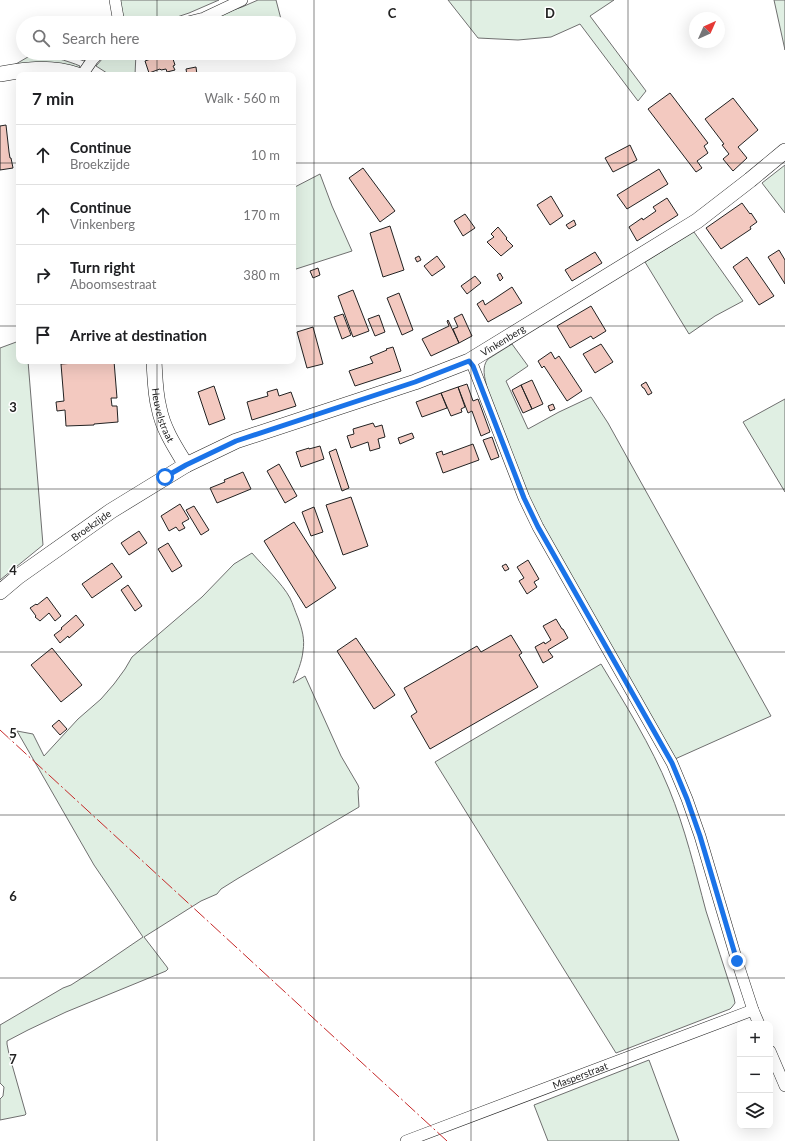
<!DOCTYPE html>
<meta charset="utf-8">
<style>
:root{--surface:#fff;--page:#f6f6f6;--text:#202124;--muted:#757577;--line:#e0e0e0}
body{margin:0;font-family:Lato,sans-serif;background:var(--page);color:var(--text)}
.controls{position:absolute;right:12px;bottom:12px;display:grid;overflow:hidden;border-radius:8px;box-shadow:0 4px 16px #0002}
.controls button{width:36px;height:36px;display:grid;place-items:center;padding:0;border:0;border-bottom:1px solid var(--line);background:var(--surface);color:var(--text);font:20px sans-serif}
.compass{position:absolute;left:689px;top:12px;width:36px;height:36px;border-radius:50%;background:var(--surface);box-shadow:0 4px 16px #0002;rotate:45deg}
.stop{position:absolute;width:12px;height:12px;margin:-9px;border:3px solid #1a73e8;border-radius:50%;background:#fff}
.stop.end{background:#1a73e8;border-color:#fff;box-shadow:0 1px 4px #0008}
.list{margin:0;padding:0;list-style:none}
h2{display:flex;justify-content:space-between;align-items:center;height:52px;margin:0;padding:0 16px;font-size:17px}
h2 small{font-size:13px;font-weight:400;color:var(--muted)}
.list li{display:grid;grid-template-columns:26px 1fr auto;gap:12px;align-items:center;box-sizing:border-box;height:60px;padding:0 16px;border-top:1px solid var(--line)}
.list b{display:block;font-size:15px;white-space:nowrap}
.list p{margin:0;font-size:13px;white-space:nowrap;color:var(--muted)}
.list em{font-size:13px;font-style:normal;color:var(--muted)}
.icon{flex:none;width:22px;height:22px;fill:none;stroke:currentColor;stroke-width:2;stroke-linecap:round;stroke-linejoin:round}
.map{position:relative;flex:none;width:785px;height:1141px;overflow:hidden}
.search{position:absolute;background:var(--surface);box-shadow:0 4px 16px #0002;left:16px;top:16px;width:280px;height:44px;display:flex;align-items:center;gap:10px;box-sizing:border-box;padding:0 14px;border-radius:22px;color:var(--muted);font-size:15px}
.panel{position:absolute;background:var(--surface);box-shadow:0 4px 16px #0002;left:16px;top:72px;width:280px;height:292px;border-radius:8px}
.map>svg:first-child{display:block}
.green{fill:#e0efe3;stroke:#6f6f6f}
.building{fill:#f3c9c0;stroke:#222}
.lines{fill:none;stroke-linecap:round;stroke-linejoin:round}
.street-casing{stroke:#222;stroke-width:12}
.secondary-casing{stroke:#222;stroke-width:16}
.street{stroke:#fff;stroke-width:11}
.secondary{stroke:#fff;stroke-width:15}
.power{stroke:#c62828;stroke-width:1;stroke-dasharray:14 3 2 3;stroke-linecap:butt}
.route{stroke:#1a73e8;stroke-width:5}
.grid{fill:none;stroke:#222;stroke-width:1;stroke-opacity:0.55}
.labels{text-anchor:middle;stroke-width:3;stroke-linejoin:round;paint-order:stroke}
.street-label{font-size:10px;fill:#222;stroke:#fff}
.grid-label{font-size:13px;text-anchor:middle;font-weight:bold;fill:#222;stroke:#fff;stroke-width:3;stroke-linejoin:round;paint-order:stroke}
</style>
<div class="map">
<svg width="785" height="1141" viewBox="0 0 785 1141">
<rect width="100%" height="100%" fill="#fff"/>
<path class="green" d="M119 0H219L189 13 168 20 155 23H123Z
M258 0H276L282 23H224L221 14 242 7Z
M448 0H614L590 16 646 91 638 101 580 24 551 37 518 40 478 38Z
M774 0H785V50Z
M63 53H91L84 61Z
M114 53H136L135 75H110L96 66 103 58Z
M33 54C42 53 71 62 80 66L78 69 9 68Z
M785 165V213L762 183Z
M320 174 332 206 352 251 293 270V188Z
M694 232 743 301 715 316 689 334 645 262Z
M19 341V361H28L43 545 0 580V348Z
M512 344 528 366 506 381 528 429 559 412 591 397 608 423 771 716 675 759 550 539 522 484 487 388C485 378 481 367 488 359Z
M785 399V492L743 422Z
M252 553C263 566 282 583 290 598 293 604 295 611 298 618 302 629 305 639 303 651 302 662 297 673 293 683L305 676 341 756 358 785 359 788 358 791 359 807 237 879 221 889 217 894 201 901 144 937 167 967 168 969 166 971 66 1012 28 1030 7 1041V1044L9 1054 26 1114 25 1115 0 1120V1099L3 1096 4 1087 0 1083V1025L63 988 71 985 96 969 143 937 94 865 17 731 33 734 44 756 78 719 101 699 114 684 125 669 132 657 202 597 234 564Z
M601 664C625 704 651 745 669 789 685 828 695 870 706 911 715 940 725 969 734 998L735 1003 732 1007 730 1009 616 1053 435 762Z
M649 1060 679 1141H548L534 1105Z"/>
<path class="building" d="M154 53H171L175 65 173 66 175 70 167 72 166 69 161 70 160 69 149 73 145 61 156 57Z
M194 53H207L196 57Z
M196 67 197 75H187L186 69Z
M670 93 708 143 704 146 708 153 697 161 702 168 696 172 648 109Z
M733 98 758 130 738 147 747 158 733 171 723 159 729 154 722 145 724 144 705 119Z
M6 125 9 152 10 158H11L13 168 0 170V126Z
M630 145 637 160 613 172 605 158Z
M363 168 395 211 380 222 349 178Z
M659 169 668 184 627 209 617 195Z
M551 196 563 216 550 225 537 205Z
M667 198 678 215 637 241 629 227 642 218 643 220 656 211 653 207Z
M742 203 750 214 751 213 757 222 750 227 751 229 721 249 706 228Z
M465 214 475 228 463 236 454 221Z
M574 220 576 225 569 229 566 225Z
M390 226 404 270 383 277 370 233Z
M498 227 507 238 506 239 513 246 501 256 487 242 494 237 491 234Z
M779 250 785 260V284L768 257Z
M595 252 602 263 572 281 565 270Z
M419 256 421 260 417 262 415 258Z
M437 256 445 267 432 276 424 266Z
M747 257 774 296 759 305 733 267Z
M318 268 320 275 313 278 310 271Z
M500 273 503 278 500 281 497 275Z
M475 276 481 283 467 294 461 286Z
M512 287 522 303 488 322 477 304 483 300 485 305Z
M353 290 369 331 353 337 338 296Z
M399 293 413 330 402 335 387 298Z
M591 306 606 331 593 339 591 336 570 348 557 326Z
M343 314 351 335 342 339 334 317Z
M462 314 472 336 459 343 453 329 458 327 454 318Z
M379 315 385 332 375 336 368 319Z
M448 320 459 343 431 356 422 339 449 326 447 321Z
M313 327 323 364 307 368 297 332Z
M601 344 613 362 595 373 583 354Z
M393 347 401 371 355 386 349 371 373 363 370 357 387 350 386 349Z
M551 352 555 359 559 356 582 391 567 401 544 366 542 368 538 361Z
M103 361H114L117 398H111L112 406H117L118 422 94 424V425L66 426 65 410 57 411 56 402 64 401 61 364Z
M532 380 543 404 532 409 521 385Z
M646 382 652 393 648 395 644 388H643L641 385Z
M467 384 473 401 478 399 490 432 481 436 472 411 468 413 458 387Z
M521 385 532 409 523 413 512 390Z
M214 386 225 419 209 425 198 392Z
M458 387 465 407 461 409 462 412 451 416 441 393Z
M277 389 279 396 291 392 296 406 252 420 247 402 268 396 267 392Z
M441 393 447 408 422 417 416 402Z
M553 404 555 409 550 411 548 406Z
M373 423 375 427 382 425 385 437 378 439 380 448 370 451 368 442 351 448 347 436 354 434 353 429Z
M412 433 414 438 400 444 398 438Z
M492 437 499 457 491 460 483 440Z
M473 444 479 460 443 473 436 453 442 451 443 455Z
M320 446 324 459 301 467 296 452 309 448V449Z
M336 449 349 488 342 491 329 452Z
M279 464 297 496 285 503 267 471Z
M243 472 251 489 217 503 210 488 225 482 224 480Z
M351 497 368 546 343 555 326 505Z
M180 504 189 519 182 523 185 528 179 531 176 527 169 531 161 516Z
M194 506 209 530 201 535 186 510Z
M314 507 323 532 311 536 302 512Z
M294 522 336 588 306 608 264 541Z
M139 531 147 543 129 555 121 543Z
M168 543 182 566 172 572 158 549Z
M528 560 539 579 534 582 537 587 527 594 519 581 524 578 517 567Z
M112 563 122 577 92 598 82 584Z
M506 564 509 569 505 571 502 566Z
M128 585 142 606 135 611 121 590Z
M47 597 61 616 55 621 49 613 40 621 35 617 36 616 30 608 36 604 37 605Z
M76 615 84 625 69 638 68 636 60 643 54 635 62 629 61 628Z
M556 619 562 629H563L568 638 548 650 553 657 543 663 535 647 544 642 545 644 551 640 543 626Z
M511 635 522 653 519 655 538 687 430 749 411 716 417 712 404 688 477 646 481 652Z
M356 638 395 695 374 709 337 651Z
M52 648 82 685 61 702 31 665Z
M59 720 67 729 60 735 52 726Z"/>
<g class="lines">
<g class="street-casing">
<g id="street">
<path d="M115 0 119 23"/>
<path d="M184 23 204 18 242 0"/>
<path d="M82 75 93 59 99 53"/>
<path d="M469 361 473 366 524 498 538 527 672 763 687 799 700 836 737 961 753 1010 759 1024"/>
<path d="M770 1051 785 1086"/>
<path id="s1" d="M406 1141 753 1010"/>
</g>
</g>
<g class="secondary-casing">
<g id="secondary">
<path d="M0 74C28 69 51 66 78 75"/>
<path id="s2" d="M154 361C155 377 155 393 159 408 163 429 175 447 186 465"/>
<path id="s3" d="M0 592 19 576 111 511 186 465 236 441 415 382 469 361 697 221 750 180 785 151"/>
</g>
</g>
<use href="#street" class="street"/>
<use href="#secondary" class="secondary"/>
<path class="power" d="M0 730 447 1141"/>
</g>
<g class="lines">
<path class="route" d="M165 477 186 465 236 441 415 382 469 361 473 366 524 498 538 527 672 763 687 799 700 836 737 961"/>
</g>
<path class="grid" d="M157 0V23M314 0V1141M471 0V1141M628 0V1141M157 53V75M0 163H19M293 163H785M0 326H19M293 326H785M157 361V1141M0 489H785M0 652H785M0 815H785M0 978H785"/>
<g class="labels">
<g class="street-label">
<text dy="4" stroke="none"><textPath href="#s3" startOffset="567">Vinkenberg</textPath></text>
<text dy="4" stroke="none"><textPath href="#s2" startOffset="55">Heuvelstraat</textPath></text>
<text dy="4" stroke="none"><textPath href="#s3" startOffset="113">Broekzijde</textPath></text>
<text dy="4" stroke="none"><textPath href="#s1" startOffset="186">Masperstraat</textPath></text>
</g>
</g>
<g class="grid-label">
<text x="392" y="18">C</text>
<text x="550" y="18">D</text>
<text x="13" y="412">3</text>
<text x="13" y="575">4</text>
<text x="13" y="738">5</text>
<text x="13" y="901">6</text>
<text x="13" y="1064">7</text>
</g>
</svg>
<div class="controls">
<button>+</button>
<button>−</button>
<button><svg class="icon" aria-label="layers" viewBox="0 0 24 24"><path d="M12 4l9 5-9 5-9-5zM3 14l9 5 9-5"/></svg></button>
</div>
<svg class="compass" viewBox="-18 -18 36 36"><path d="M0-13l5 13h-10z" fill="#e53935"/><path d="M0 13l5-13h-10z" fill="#757577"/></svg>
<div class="stop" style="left:165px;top:477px"></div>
<div class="stop end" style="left:737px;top:961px"></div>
<div class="search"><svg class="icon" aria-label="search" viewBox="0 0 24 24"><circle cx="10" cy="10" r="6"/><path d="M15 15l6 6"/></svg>Search here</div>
<section class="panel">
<h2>7 min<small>Walk · 560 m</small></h2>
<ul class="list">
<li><svg class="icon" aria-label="ahead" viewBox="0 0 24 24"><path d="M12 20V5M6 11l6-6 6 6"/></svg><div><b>Continue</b><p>Broekzijde</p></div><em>10 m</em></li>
<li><svg class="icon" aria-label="ahead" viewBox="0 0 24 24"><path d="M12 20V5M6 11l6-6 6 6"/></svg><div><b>Continue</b><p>Vinkenberg</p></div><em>170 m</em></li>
<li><svg class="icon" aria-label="right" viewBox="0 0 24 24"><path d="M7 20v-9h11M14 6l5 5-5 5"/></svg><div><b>Turn right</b><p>Aboomsestraat</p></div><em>380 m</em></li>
<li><svg class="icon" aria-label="arrive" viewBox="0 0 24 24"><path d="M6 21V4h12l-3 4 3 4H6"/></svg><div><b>Arrive at destination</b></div></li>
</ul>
</section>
</div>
